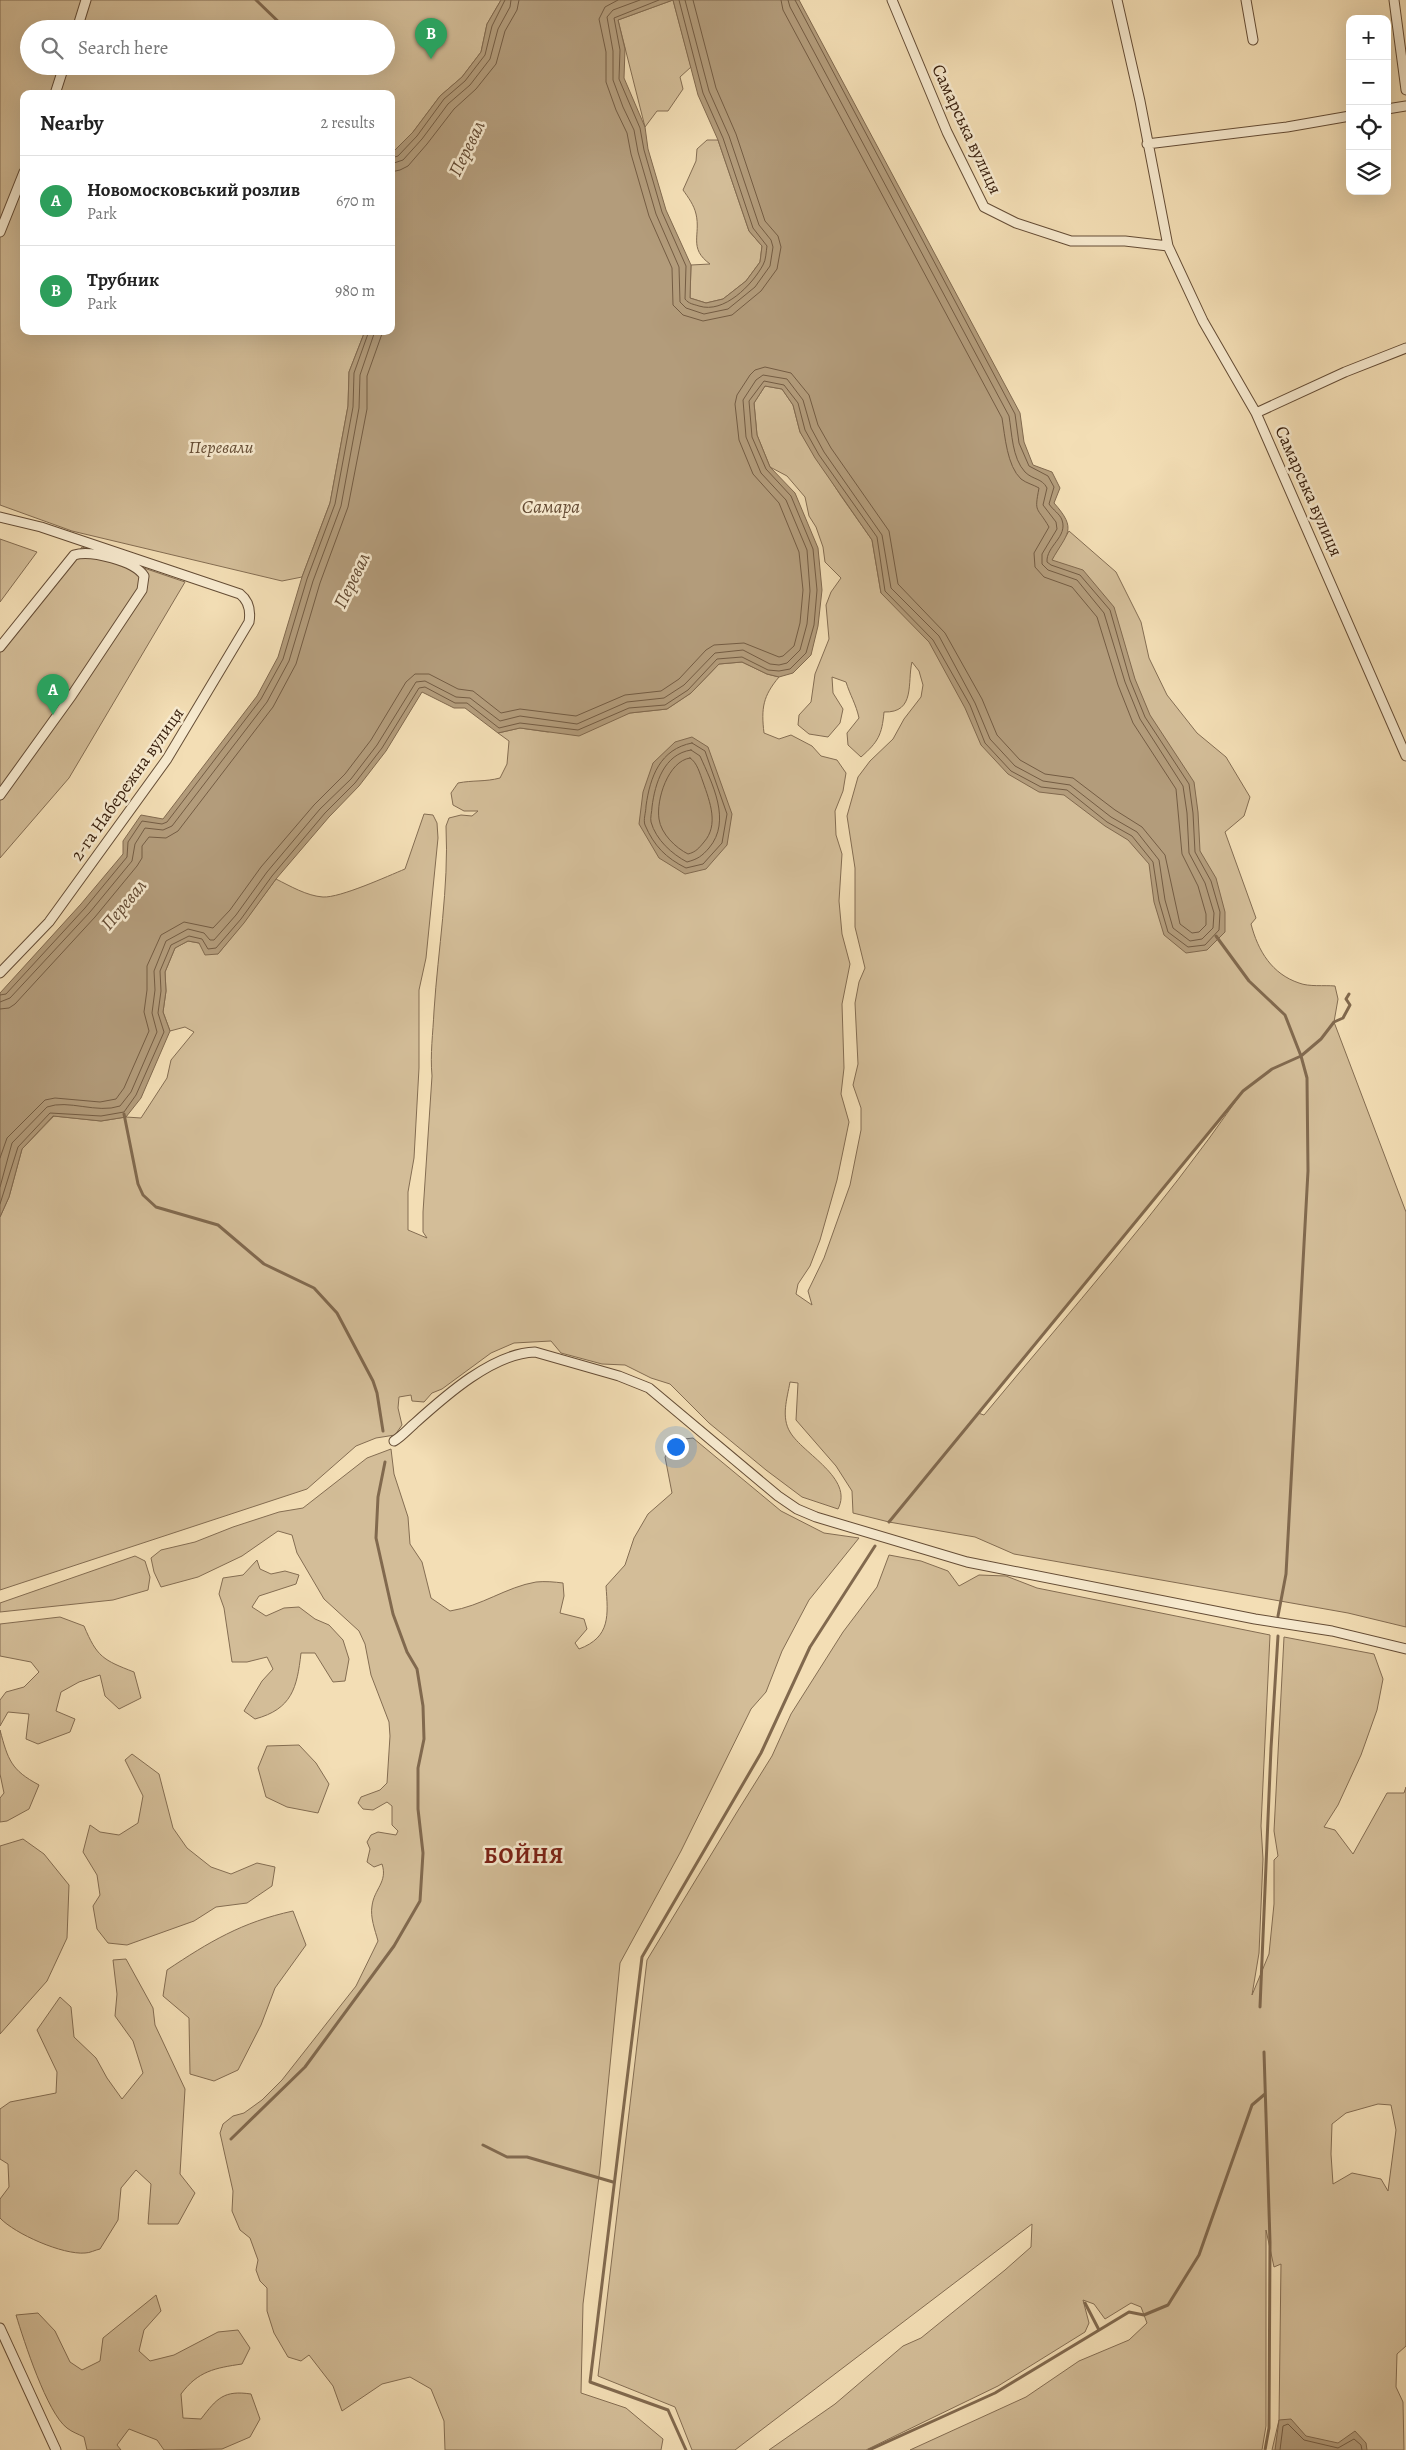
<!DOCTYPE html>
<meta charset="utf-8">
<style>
:root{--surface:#fff;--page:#f6f6f6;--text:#222;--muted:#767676;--line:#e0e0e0;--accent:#8f2418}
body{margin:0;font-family:Alegreya,serif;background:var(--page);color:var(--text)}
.controls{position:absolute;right:15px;top:15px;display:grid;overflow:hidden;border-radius:10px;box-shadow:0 5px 20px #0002}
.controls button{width:45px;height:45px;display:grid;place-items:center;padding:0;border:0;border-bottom:1px solid var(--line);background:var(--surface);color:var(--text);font:25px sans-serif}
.you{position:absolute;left:675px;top:1446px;width:18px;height:18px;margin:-12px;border:4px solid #fff;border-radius:50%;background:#1a73e8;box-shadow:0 0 0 8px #1a73e833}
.badge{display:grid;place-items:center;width:32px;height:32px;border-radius:50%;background:var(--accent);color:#fff;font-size:16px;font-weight:700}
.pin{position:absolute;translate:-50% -41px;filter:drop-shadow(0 1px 2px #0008)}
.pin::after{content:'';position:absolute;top:26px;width:18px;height:15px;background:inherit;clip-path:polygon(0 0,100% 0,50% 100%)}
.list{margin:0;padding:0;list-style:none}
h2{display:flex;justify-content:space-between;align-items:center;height:65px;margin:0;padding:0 20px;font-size:21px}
h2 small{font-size:16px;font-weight:400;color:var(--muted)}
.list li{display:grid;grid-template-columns:32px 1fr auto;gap:15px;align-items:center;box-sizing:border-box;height:90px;padding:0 20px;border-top:1px solid var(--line)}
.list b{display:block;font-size:19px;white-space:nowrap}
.list p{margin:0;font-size:16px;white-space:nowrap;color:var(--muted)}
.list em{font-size:16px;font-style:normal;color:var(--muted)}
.icon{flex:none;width:28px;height:28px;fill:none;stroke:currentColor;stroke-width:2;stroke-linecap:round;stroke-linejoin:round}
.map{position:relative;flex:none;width:1406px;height:2450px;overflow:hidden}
.search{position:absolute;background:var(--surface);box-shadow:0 5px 20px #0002;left:20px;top:20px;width:375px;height:55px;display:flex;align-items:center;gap:12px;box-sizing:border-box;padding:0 18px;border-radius:28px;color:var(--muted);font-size:19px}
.panel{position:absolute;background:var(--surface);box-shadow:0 5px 20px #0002;left:20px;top:90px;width:375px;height:245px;border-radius:10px}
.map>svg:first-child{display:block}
.green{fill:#d3bd98;stroke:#846d52;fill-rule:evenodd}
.water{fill:#b39c7b;stroke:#81694e;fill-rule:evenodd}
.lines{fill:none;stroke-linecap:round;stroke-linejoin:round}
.shore{stroke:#745c43;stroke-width:1}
.stream{stroke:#81694e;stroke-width:3}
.minor-casing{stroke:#654d36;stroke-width:11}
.minor{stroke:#f7eacf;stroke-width:9}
.labels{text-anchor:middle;stroke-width:5;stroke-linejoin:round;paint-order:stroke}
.street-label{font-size:18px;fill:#361d0b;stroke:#f7eacf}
.park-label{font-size:18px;font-style:italic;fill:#654d35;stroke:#f7eacf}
.water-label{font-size:19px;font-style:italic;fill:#624932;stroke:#f7eacf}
.district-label{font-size:22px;font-weight:bold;letter-spacing:1px;fill:#7a1f14;stroke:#f7eacf}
</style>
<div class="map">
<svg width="1406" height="2450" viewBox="0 0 1406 2450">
<rect width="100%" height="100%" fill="#f3deb5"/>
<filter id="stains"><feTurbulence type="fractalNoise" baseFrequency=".004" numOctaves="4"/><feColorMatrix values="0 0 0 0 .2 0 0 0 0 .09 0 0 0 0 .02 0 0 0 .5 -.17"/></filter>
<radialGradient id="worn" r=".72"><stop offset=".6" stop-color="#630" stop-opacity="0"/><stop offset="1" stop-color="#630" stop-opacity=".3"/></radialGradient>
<path class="green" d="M0 0H501L487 24 481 52 462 77 440 96 413 132 391 154V94H24V331H365L349 372 348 406 330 503 302 577 282 581 72 531 0 505ZM29 29H386V66H29Z
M673 0 691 67 680 77 683 89 668 111H657L645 127 618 20Z
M707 140H718L749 231 762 246 760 262 746 281 723 299 706 303 690 298 691 265 710 264C688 248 701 235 696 214 694 205 688 197 683 190L696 161 697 149Z
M765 386 782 389 793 405 800 432 841 496 872 540 881 593 1051 560 1069 531 1116 572 1141 622 1149 658 1167 695 1197 733 1226 757 1250 797 1244 816 1225 832 1256 918 1251 924C1258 951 1272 974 1299 983 1309 987 1324 985 1335 986L1338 999 1334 1022 1406 1212V1627L1348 1613 1014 1554 975 1537 889 1522 853 1513 852 1491 836 1466 796 1420 798 1383 790 1382C787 1399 781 1417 790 1432 803 1454 854 1478 838 1509L802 1497 766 1470 709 1423 670 1384 651 1378 625 1365 602 1364 561 1353 551 1341 514 1343 491 1353 442 1389 432 1393 424 1402 412 1401 411 1395 399 1397 398 1408 402 1425 395 1435 376 1438 356 1446 307 1489 0 1590V1217L9 1197 22 1149 54 1116 101 1121 126 1117 141 1118 167 1078 171 1060 194 1032 185 1027 170 1031 163 1012 166 991 165 972 175 948 188 941 199 943 218 954 244 922 276 879C290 886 307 896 323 897 340 898 388 876 405 869L424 814 433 815 437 823 438 838 426 958 419 990V1068L414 1158 408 1192V1230L427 1238 423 1232V1212L432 1076C430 1054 433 1033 434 1011 438 949 449 888 446 826L449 818 461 815 472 816 478 811H464L453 805 451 793 458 783C473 780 485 782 500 778L507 764 509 741 498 733 520 728 548 732 630 713 667 709 691 693 719 664 742 662 767 674 779 677C763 696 761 708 764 733L779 739 791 735 812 746 821 756 837 760 846 773 843 791 835 811 836 835 842 854 839 901 842 934 850 964 842 1004 844 1068 841 1094 849 1122 837 1180 820 1240 810 1266 798 1284 796 1294 812 1305 808 1291 824 1258 850 1185 861 1130V1108L853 1085 858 1064 855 1003 859 982 865 968 855 927V868L847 816 858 777 870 761 893 739 904 719 921 697 923 685 919 671 912 662C907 682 916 713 884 712 882 735 878 742 861 757L848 745 847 733 859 718C856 704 850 695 846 682L832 677 833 693 843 709 840 723 828 737 809 734 798 725 799 715 811 702 815 674 829 639 826 605 831 592 841 578 825 562 823 547 816 527 809 516 805 497 787 476 770 467 757 435 754 403ZM1238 1098C1161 1209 1070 1311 984 1415L978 1413Z
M0 539 37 552 0 602Z
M82 547 185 582 69 778 0 858V652Z
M693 1438 781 1511 824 1533 859 1538 809 1600 782 1651 766 1692 751 1709 681 1851 620 1963 600 2168 583 2304 581 2393 626 2408 663 2439 661 2450H445L444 2421 431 2389 410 2377 382 2384 342 2411 333 2386 309 2355 301 2361 288 2357 274 2333 267 2311V2288L260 2281 256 2270 258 2260 250 2238 240 2230 232 2211 233 2191 220 2133 223 2124 233 2116 244 2113 262 2100 282 2080 356 1986 378 1941C375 1930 370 1917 372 1906 374 1889 388 1882 382 1864L374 1867 367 1862 370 1849 367 1842 371 1835 378 1832 396 1835 398 1831 392 1825V1806L387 1802 373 1810 363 1809 358 1803 361 1797 380 1790 387 1783 390 1736 389 1722 371 1675 365 1644 359 1631 324 1599 297 1553 292 1535 278 1531 242 1556 198 1577 161 1587 154 1572 151 1558 161 1550 195 1542 233 1527 279 1512 303 1508 367 1458 391 1449 394 1474 408 1517 410 1544 422 1562 431 1598 450 1611C482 1606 506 1587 536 1582 545 1581 555 1582 563 1583L564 1596 560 1613 584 1619 587 1629 575 1643 579 1649C611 1637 608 1615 606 1586L625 1565 634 1538 648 1514 672 1493 665 1457 676 1440Z
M889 1555 921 1561 948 1571 959 1586 979 1575 1006 1576 1037 1588 1270 1635 1261 1826 1263 1859 1259 1953 1252 1995 1269 1954 1274 1904V1860L1278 1856 1274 1831 1284 1637 1374 1654 1383 1679 1377 1710 1361 1755 1338 1805 1324 1827 1335 1830 1353 1854 1387 1793H1404L1406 1787V2346L1397 2354 1396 2387 1403 2402 1404 2450H1272L1279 2420 1281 2264 1274 2267 1266 2230V2426L1262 2450H910L1026 2397 1079 2361 1129 2340 1147 2323 1141 2307 1131 2303 1105 2319 1094 2304 1083 2300 1089 2323 1085 2332 998 2386 866 2450H769L835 2404 903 2346 921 2338 1005 2270 1031 2247 1032 2224 735 2450H692L675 2407 598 2376 647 1960 737 1812 772 1756 791 1714 843 1632 877 1587ZM1378 2104 1391 2105 1396 2130 1388 2191 1381 2179 1352 2173 1333 2184 1331 2154 1332 2124 1346 2113Z
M135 1556 145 1561 150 1577 148 1590 113 1600 0 1612V1603Z
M257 1560 260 1569 271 1574 285 1571 299 1575 296 1584 259 1596 252 1607 266 1616 284 1608 299 1607 315 1619 329 1625 343 1640 349 1659 345 1681 333 1682 315 1653H301C297 1688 292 1709 255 1719L244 1711 262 1681 273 1669 267 1657 247 1662H232L224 1608 219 1594 223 1578 243 1575Z
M60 1617 84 1626C97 1657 103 1660 134 1672L141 1698 119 1709 105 1696 100 1675 79 1682 61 1692 56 1711 75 1719 70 1732 38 1744 26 1739 29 1714 8 1712 0 1726V1700L6 1692 24 1687 39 1672 31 1662 0 1656V1624Z
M0 1730C8 1760 11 1770 39 1785L29 1809 7 1821 0 1822V1798L4 1793 0 1774Z
M299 1745 316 1763 329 1784 318 1813 287 1807 266 1797 258 1768 267 1746Z
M132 1754 159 1774 173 1828 187 1848 211 1867 231 1874 257 1863 275 1867 272 1886 247 1903 216 1907 194 1921 127 1945 108 1943 97 1929 93 1906 100 1895 97 1875 83 1852 90 1825 100 1832 119 1835 138 1823 143 1796 125 1760Z
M23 1839 44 1854 69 1885 67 1938 47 1981 0 2034V1846Z
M293 1911 306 1945 275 1988 261 2025 238 2070 214 2081 190 2074 189 2018 163 1996 167 1970C209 1942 242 1922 293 1911Z
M126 1959 153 2008 155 2025 185 2089 180 2174 195 2193 178 2224H148L151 2184 136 2170 121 2188 118 2220 100 2249C95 2250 90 2253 85 2253 63 2255 15 2234 0 2218V2199L9 2187 8 2164 0 2159V2109L10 2102 56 2093 57 2072 37 2030 60 1997 71 2007 74 2037 96 2058 107 2078 122 2099 143 2073 133 2041 115 2016 117 1994 113 1960Z
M156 2295 161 2311 144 2330 139 2351 150 2361 174 2355 218 2332 238 2330 250 2348 242 2364C215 2368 198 2371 181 2394L183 2418 201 2419C217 2398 224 2390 251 2394L260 2419 250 2437 222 2449 164 2450 157 2440 129 2429 117 2445 121 2450H87L84 2437C78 2434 72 2432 67 2428 47 2413 24 2341 16 2315L38 2313 55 2331 70 2362 82 2370 100 2361 103 2338Z"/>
<path class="water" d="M501 0H799L1020 413 1024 442 1033 465 1052 472 1060 488 1054 503C1078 530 1067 533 1052 560L1083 570 1114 607 1135 679 1150 715 1194 782 1198 812 1200 851 1216 878 1225 912V932L1207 950 1186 953 1164 935 1154 902 1149 864 1128 840 1105 826 1064 795 1039 792 1008 774 981 745 965 708 929 642 881 593 872 540 815 458 800 432 793 405 782 389 765 386 754 403 757 435 770 467 795 493 818 548 822 590 818 626 811 655 793 673 779 677 767 674 742 662 719 664 691 693 667 709 630 713 579 736 520 728 498 733 465 708H454L422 692 386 751 359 786 329 817 276 879 244 923 218 954 205 955 199 943 188 941 175 948 165 972 166 991 163 1012 170 1031 141 1098 126 1117 101 1121 53 1116 22 1149 9 1197 0 1217V993L81 904 123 854V841L141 815 163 819 257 696 278 657 302 577 330 503 348 406 349 372 365 331H391V154L413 132 440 96 462 77 481 52 487 24ZM673 0 698 95 718 140 749 231 762 246 760 262 746 281 723 299 706 303 690 298 691 265 666 210 648 149 645 127 624 78 625 49 618 20Z
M692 737 708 747 732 814 727 845 706 869 685 874 659 858 639 824 643 792 653 763 675 742Z
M1291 2419 1306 2436 1338 2443 1355 2431 1366 2443 1367 2450H1275L1279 2420Z"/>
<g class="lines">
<path class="shore" d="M618 0 605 7 599 19 606 52V82L616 110 627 133 631 154 649 216 672 268 673 305 683 315 703 321 732 315 761 291 777 269 781 247 778 236 765 221 736 134 716 88 693 0
M640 0 613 10 607 17 613 51V80L623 107 634 130 638 152 656 214 679 267 680 302 686 308 704 314 728 309 755 287 770 266 773 247 771 240 759 225 729 136 709 91 685 0
M659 0 614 18 620 50 619 79 640 128 644 150 662 212 686 266 685 299C689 304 693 304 699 306 724 314 752 285 763 265 766 260 766 252 767 246L753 228 723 138 703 93 679 0
M391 158 398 156 417 136 444 99 465 81 485 55 492 26 505 0
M391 164 403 160 422 139 448 104 470 85 490 59 498 29 510 7 511 0
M391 172 400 170 408 166 427 144 454 109 476 89 496 64 505 31 517 10 519 0
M692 743 705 751 727 814 722 843 703 864 686 868C666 858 654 846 645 825 643 820 646 812 646 806 650 777 660 749 692 743Z
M691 750 700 756C712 783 732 821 709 848 702 856 698 859 687 862 672 854 656 840 651 822 650 818 652 811 652 807 655 783 664 754 691 750Z
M690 758C697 762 700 774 703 782 710 802 719 825 704 842 699 848 696 852 688 854 676 848 661 834 659 819 656 800 668 761 690 758Z
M0 995 6 994 85 908 127 857 128 842 142 821 162 824 167 822 261 699 283 659 307 579 335 504 353 407 354 373 369 331
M0 1002 10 998 90 912 132 861 135 844 145 828 163 830 172 826 267 702 289 661 313 581 341 506 359 408 360 375 375 331
M0 1009 9 1008 15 1004 95 917 137 866 142 858V846L149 837 166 838 178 831 273 707 296 664 320 583 348 507 367 409V376L383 331
M0 1158 7 1138 45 1100 55 1098 100 1102 116 1099 124 1088 149 1031 144 1012 147 990V966L161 935 184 922 213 928 230 910 261 867 314 805 345 774 371 740 406 682 415 674H429L458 689 473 691 501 713 520 709 576 716 625 695 661 691 679 679 706 650 714 645 744 643 779 657 783 656 794 646 800 623 803 590 799 552 779 503 753 474 739 440 735 404 737 395 750 375 755 370 765 367 791 373 809 395 818 425 831 448 889 531 898 584 945 633 982 699 997 735 1020 760 1045 774 1073 778 1115 810 1142 827 1165 855 1180 924 1192 933 1199 932 1206 925V914L1198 886 1182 854 1176 789 1133 723 1118 685 1097 617 1072 587 1044 577 1035 567 1034 553 1049 527C1037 506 1034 514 1039 488 1034 485 1026 483 1021 479 1007 466 1005 436 1002 418L783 10 781 0
M0 1187 12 1143 47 1107C68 1099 97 1114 120 1106L131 1092 157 1032 152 1013 155 990 154 971 166 941 188 929 204 933 210 940H214L236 915 267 872 320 809 351 779 377 745 416 682 425 681 456 697 470 698 500 721 520 716 577 724 627 702 664 698 684 685 715 653 743 650 770 664 779 665 787 663 800 650 807 624 810 591 807 550 786 500 761 473 746 437 743 400 756 380 763 375 787 379 803 400 811 428 824 452 882 535 891 588 939 636 975 703 990 739 1015 766 1043 781 1070 785 1111 817 1137 832 1159 860 1165 900 1173 928 1190 941 1202 939 1213 928 1214 913 1205 883 1189 853 1187 813 1183 786 1140 719 1125 682 1104 613 1077 580 1048 570 1042 564V554L1057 529 1056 522 1043 505 1047 488C1042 478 1033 480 1025 472 1012 458 1012 433 1009 416L790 7 788 0
M0 1204 18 1147 50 1113 101 1116 124 1112 136 1095 164 1032 158 1013 161 991 160 971 171 945 189 936 202 939 208 949 216 948 241 919 272 876 325 813 355 783 382 748 419 688 425 687 455 703H467L499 728 520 723 578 730 629 708 665 705 688 690 717 659 742 657 768 670 779 671 790 669 806 653 814 625 817 590 813 549 791 496 766 469 752 437 749 401 764 381 784 385 798 403 805 430 819 455 877 537 885 591 933 640 970 705 985 743 1011 771 1041 787 1067 790 1107 822 1132 836 1153 862 1159 901 1168 932 1188 947 1205 945 1219 930 1220 912 1211 881 1195 852 1193 813 1189 784 1145 717 1130 680 1110 610 1080 575 1051 565 1047 562C1046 546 1068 537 1062 520 1060 514 1053 510 1049 504L1054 487 1048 476 1029 466 1019 443 1015 414 795 0
M1280 2450 1283 2426 1288 2424 1304 2440 1338 2448 1354 2439 1361 2445 1362 2450"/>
<path class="stream" d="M256 0 286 29
M1216 936 1249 981 1285 1015 1301 1056 1307 1078 1308 1171 1286 1574 1278 1616
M124 1114 138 1184 143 1195 156 1207 218 1225 264 1264 314 1288 337 1313 373 1381 377 1393 383 1431
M889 1522 1243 1091 1272 1069 1301 1056 1321 1039 1334 1022 1343 1018 1350 1005 1346 999 1349 994
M1260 2007 1271 1748 1278 1636
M1264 2052 1270 2242 1269 2428 1265 2450
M231 2139 305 2067 394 1946 420 1901 423 1853 418 1809V1768L424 1739 423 1706 417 1669 407 1652 393 1614 376 1538 378 1497 385 1462
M483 2145 507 2157H527L613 2182
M1085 2303 1099 2330
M686 2450 668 2410 590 2382 642 1957 761 1753 810 1647 875 1546
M869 2450 995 2393 1129 2312 1144 2315 1168 2305 1199 2255 1252 2105 1265 2094"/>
<g class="minor-casing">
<path id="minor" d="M892 0 947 132 984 207 1016 223 1071 241H1125L1168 246
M1117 0 1140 101 1168 246 1203 321 1256 413 1406 756
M1246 0 1253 40
M1394 0 1406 90
M77 29 86 0
M55 94 64 66
M1387 109 1406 106
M1147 144 1287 127 1350 116
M0 232 24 172
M1256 413 1345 372 1406 348
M0 517 41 527 240 594C249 601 251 610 249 622L167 759 49 922 0 973
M0 647 74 555C91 550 135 561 144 576L142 590 72 695 0 795
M394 1441C402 1436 407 1430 414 1424 445 1396 493 1353 535 1352L619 1376 649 1388 778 1496 797 1509 816 1517 967 1562 1255 1619 1332 1631 1406 1649
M0 2328 56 2450"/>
</g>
<use href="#minor" class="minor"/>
</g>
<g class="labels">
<g class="street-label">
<text transform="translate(967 129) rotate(65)" y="6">Самарська вулиця</text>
<text transform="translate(1309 491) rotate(66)" y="6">Самарська вулиця</text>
<text transform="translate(127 784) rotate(-55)" y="6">2-га Набережна вулиця</text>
</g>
<g class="park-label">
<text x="221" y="453">Перевали</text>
</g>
<g class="water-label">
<text transform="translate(466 148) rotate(-64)" y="7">Перевал</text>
<text x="551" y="513">Самара</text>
<text transform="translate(351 580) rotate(-64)" y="7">Перевал</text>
<text transform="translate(123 904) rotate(-50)" y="7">Перевал</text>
</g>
<g class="district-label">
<text x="524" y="1863">БОЙНЯ</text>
</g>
</g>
<rect width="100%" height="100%" filter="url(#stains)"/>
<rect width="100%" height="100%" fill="url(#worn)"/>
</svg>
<div class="controls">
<button>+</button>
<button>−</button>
<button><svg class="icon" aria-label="locate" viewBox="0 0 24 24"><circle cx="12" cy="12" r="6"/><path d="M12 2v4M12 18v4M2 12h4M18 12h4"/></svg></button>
<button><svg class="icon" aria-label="layers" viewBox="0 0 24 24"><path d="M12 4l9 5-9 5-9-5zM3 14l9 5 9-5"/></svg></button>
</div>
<div class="you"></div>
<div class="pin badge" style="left:53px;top:715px;background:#2e9e5b">A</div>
<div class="pin badge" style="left:431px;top:59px;background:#2e9e5b">B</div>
<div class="search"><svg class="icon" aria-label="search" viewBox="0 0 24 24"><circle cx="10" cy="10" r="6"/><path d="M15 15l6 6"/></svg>Search here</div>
<section class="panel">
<h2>Nearby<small>2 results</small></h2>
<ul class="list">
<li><span class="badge" style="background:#2e9e5b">A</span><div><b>Новомосковський розлив</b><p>Park</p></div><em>670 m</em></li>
<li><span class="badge" style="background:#2e9e5b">B</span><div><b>Трубник</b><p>Park</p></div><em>980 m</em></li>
</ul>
</section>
</div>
